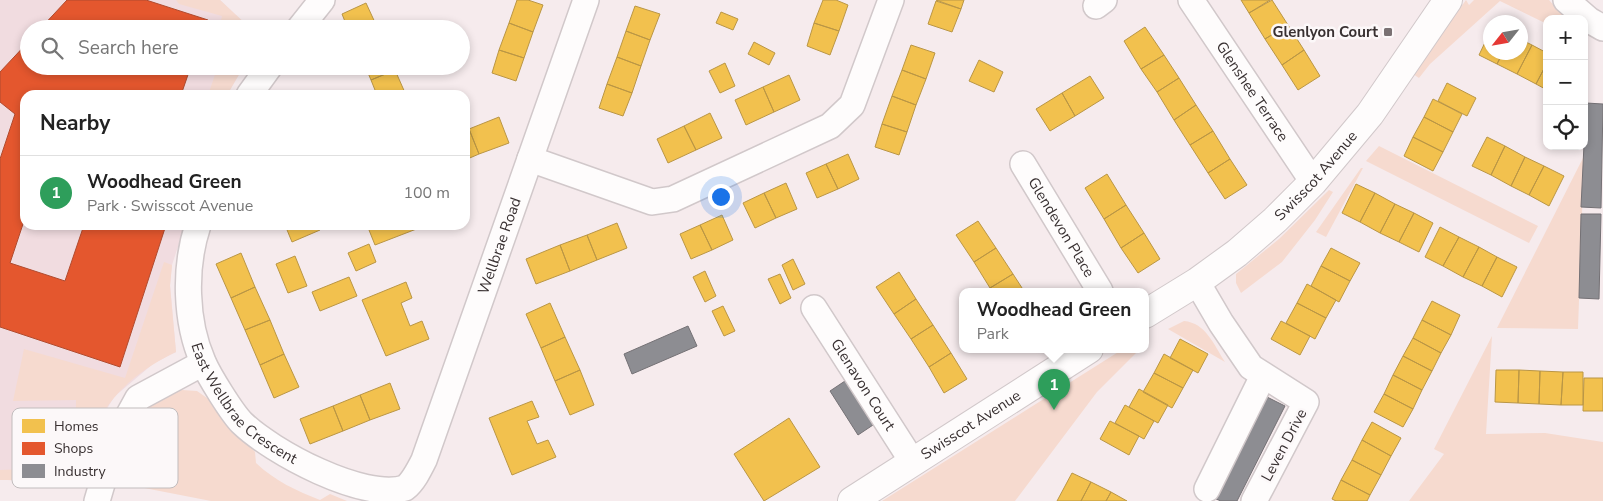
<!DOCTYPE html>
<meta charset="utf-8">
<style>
:root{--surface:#fff;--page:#f6f6f6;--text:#222;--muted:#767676;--line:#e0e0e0;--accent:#0b8043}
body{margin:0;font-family:"Nunito Sans",sans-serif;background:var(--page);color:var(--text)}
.controls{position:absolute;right:15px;top:15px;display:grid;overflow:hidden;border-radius:10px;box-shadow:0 2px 8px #0003}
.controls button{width:45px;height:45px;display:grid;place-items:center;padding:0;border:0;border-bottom:1px solid var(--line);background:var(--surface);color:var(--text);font:25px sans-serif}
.compass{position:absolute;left:1483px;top:15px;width:45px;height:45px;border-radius:50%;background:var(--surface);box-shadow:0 2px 8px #0003;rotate:239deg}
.you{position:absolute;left:720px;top:196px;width:18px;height:18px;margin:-12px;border:4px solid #fff;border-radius:50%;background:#1a73e8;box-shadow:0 0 0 8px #1a73e833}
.badge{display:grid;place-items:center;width:32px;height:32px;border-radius:50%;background:var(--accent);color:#fff;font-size:16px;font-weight:700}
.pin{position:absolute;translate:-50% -41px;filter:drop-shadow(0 1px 2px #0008)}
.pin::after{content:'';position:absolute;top:26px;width:18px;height:15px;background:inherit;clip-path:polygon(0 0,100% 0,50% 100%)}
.popup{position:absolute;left:959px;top:288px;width:190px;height:65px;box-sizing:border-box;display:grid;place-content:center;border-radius:10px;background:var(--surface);filter:drop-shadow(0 1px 4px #0005);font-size:16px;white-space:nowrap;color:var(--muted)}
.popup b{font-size:19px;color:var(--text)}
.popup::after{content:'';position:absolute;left:50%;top:100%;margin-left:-10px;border:10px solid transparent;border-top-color:var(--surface)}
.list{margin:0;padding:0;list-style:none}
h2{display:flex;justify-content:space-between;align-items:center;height:65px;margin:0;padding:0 20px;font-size:21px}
h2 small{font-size:16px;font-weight:400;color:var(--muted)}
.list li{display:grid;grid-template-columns:32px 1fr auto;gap:15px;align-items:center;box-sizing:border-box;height:75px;padding:0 20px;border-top:1px solid var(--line)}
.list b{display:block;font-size:19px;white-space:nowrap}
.list p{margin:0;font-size:16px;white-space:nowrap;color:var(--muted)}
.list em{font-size:16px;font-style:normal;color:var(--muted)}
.icon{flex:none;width:28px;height:28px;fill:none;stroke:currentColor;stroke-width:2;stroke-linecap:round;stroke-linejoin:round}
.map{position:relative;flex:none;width:1603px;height:501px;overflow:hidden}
.search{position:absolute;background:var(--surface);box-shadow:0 2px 8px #0003;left:20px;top:20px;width:450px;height:55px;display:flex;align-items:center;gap:12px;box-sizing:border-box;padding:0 18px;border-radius:28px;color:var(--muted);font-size:19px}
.panel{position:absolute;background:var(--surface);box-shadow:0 2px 8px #0003;left:20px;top:90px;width:450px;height:140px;border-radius:15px}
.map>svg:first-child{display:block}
.built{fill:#f1dce0}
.green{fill:#f6dacf}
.homes{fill:#f2c14e;stroke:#ba9645}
.shops{fill:#e4572e;stroke:#b04b2f}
.industry{fill:#8d8d92;stroke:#747175}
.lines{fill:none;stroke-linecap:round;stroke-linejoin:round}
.street-casing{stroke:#d1c8ca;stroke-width:28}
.secondary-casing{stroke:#d1c8ca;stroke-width:30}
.street{stroke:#fefcfc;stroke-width:25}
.secondary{stroke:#fefcfc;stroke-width:28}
.poi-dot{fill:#7a7173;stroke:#fcf8f9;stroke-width:2}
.labels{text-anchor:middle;stroke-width:5;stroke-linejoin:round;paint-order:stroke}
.poi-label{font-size:15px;font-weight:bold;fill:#383031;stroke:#fcf8f9;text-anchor:end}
.street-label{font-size:15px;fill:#383031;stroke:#fcf8f9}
.key{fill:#fcf8f9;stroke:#c1bcbd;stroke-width:1}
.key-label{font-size:14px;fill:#383031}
</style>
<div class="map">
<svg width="1603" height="501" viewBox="0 0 1603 501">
<rect width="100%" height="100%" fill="#f6ebed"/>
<path class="built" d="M0 0H220L251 29H29V66H244L227 95H25V225H185L172 265 170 285 176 352 154 363 114 397 95 429 84 463 71 477 60 480H0Z"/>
<path class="green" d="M176 0H220L251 29H219L222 16 179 4Z
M1466 0 1469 5 1474 0H1549L1566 19H1547V24L1500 1 1430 64 1419 78 1413 74Z
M218 66H244L227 95H208Z
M1379 146 1538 226 1529 243 1366 161Z
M1584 156 1578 329 1497 328Z
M1361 168H1363L1326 237 1316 232Z
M1329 190 1333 192 1315 220 1282 262 1241 293 1236 283V274L1279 239Z
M164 262 172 265 170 286 176 352C142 368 110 393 95 429 88 445 89 466 72 476 58 484 17 480 0 480V470L75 467 76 400 13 401 24 349 125 378Z
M1184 321C1206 323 1214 345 1225 362L1168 329Z
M1492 336 1486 434 1545 433 1603 442V501H1409L1444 454 1434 449Z
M1123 349H1140L1097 392 1015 501H882Z
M182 390 197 391 210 400 255 452 256 463C275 481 297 491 320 500L330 494 347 501H211L134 486 124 473 121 452 140 416 153 404 170 394Z"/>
<path class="homes" d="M517 0H528L543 5 533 32 509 23Z
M823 0H836L848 5 839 31 814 23Z
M936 0H964L961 9Z
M1241 0H1270L1249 13Z
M1272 0 1288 25 1265 39 1249 13Z
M936 1 961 9 952 32 928 24Z
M366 3 378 29H348L342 14Z
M635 6 660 14 650 40 626 31Z
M721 12 738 19 733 30 716 23Z
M509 23 533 32 524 58 499 50Z
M814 23 839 31 830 55 807 46Z
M1288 25 1304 50 1282 65 1265 39Z
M1145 27 1164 55 1141 69 1124 41Z
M626 31 650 40 641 66 617 57Z
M1490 32V52H1503L1497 64 1479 55Z
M1520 39 1532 45 1517 74 1497 64 1503 52H1520Z
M754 42 775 53 769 65 748 54Z
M911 45 935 53 926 79 902 70Z
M1532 45 1547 53V63L1536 84 1517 74Z
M499 50 524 58 516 81 492 73Z
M1304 50 1320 76 1298 90 1282 65Z
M1164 55 1179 78 1157 92 1141 69Z
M617 57 641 66 632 93 607 84Z
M979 60 1003 72 994 92 969 81Z
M725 63 735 86 720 93 709 71Z
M1547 63V90L1536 84Z
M365 66H394L395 70 371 80Z
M395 70 406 95H377L371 80Z
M902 70 926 79 916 105 892 96Z
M789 75 800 100 774 112 763 87Z
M1090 76 1104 98 1075 116 1062 93Z
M1179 78 1196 105 1174 120 1157 92Z
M1447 83 1476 98 1467 116 1438 101Z
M607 84 632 93 623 116 599 108Z
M763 87 774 112 746 125 735 100Z
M1062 93 1075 116 1050 131 1036 109Z
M892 96 916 105 907 132 882 124Z
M1433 99 1462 114 1453 132 1424 117Z
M1196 105 1213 131 1190 145 1174 120Z
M710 113 722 138 696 150 684 126Z
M499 117 509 143 479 154 469 129Z
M1424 117 1453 132 1443 152 1413 137Z
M882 124 907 132 899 155 875 147Z
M684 126 696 150 668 163 657 139Z
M469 129 479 154 465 160V131Z
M1213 131 1230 159 1208 173 1190 145Z
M1413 137 1443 152 1433 171 1404 156Z
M1487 137 1505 146 1491 175 1472 166Z
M1505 146 1525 157 1511 186 1491 175Z
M848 154 859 179 838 189 826 164Z
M1525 157 1544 166 1529 195 1511 186Z
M1230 159 1247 185 1225 199 1208 173Z
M826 164 838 189 817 198 806 173Z
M1544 166 1564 176 1549 206 1529 195Z
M1107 174 1126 205 1104 219 1085 188Z
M786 183 797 209 776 218 764 193Z
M1356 184 1375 193 1360 222 1342 213Z
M764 193 776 218 755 228 743 203Z
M1375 193 1395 204 1380 233 1360 222Z
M1395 204 1414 213 1399 242 1380 233Z
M1126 205 1144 233 1121 248 1104 219Z
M1414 213 1433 223 1419 252 1399 242Z
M722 215 733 240 712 250 700 225Z
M978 221 996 248 974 262 956 235Z
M617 223 627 248 597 260 587 235Z
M285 225H317L320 230 292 242Z
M367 225H417L419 228 375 245Z
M700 225 712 250 691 259 680 234Z
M1440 227 1459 237 1443 266 1425 257Z
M1144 233 1160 259 1138 273 1121 248Z
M587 235 597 260 570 271 560 245Z
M1459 237 1479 247 1463 277 1443 266Z
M369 244 376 262 356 271 348 253Z
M560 245 570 271 536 284 526 259Z
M1479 247 1497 257 1482 286 1463 277Z
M996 248 1013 274 990 288 974 262Z
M1331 248 1360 263 1350 281 1321 266Z
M241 253 255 287 231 298 216 264Z
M295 256 307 286 288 293 276 264Z
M1497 257 1517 267 1502 297 1482 286Z
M793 259 805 284 793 290 782 265Z
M1321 266 1350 281 1339 302 1311 286Z
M705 271 716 296 705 302 693 277Z
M899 272 916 299 894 314 876 287Z
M780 274 791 298 780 304 768 279Z
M1013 274 1024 291H993L990 288Z
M349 277 357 296 320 311 312 292Z
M406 282 412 298 401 303 410 326 422 321 429 339 386 356 362 300Z
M1307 284 1336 300 1326 318 1297 303Z
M255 287 270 320 245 330 231 298Z
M916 299 933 325 911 339 894 314Z
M1432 301 1460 315 1451 335 1422 320Z
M550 303 565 337 541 348 526 314Z
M1297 303 1326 318 1315 339 1286 323Z
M723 306 735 331 724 336 712 311Z
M270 320 284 354 260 365 245 330Z
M1422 320 1451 335 1441 353 1413 338Z
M1281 321 1310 336 1300 355 1271 339Z
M933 325 951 353 929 367 911 339Z
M565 337 580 370 555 381 541 348Z
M1413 338 1441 353 1432 371 1403 356Z
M1180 339 1208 354 1198 373 1170 358Z
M951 353 967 379 944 393 929 367Z
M284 354 299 387 274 398 260 365Z
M1164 354 1193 370 1183 388 1154 373Z
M1403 356 1432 371 1422 390 1393 375Z
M580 370 594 405 570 415 555 381Z
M1496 370H1519L1518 403 1495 402Z
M1519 370 1540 371 1539 404 1518 403Z
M1540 371 1563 372 1561 405 1539 404Z
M1563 372H1583V405H1561Z
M1154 373 1183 388 1172 408 1143 392Z
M1393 375 1422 390 1413 409 1384 394Z
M1584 378H1603V411H1583Z
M390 383 400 409 370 420 360 395Z
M1139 389 1168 405 1158 423 1129 407Z
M1384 394 1413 409 1403 427 1374 412Z
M360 395 370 420 343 431 333 406Z
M532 401 539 417 527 421 537 444 548 440 556 457 512 475 489 418Z
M1125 405 1154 421 1144 439 1115 423Z
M333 406 343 431 310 444 300 419Z
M789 418 820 467 764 501 734 454Z
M1110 421 1139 436 1129 455 1100 439Z
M1372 422 1401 438 1391 456 1362 440Z
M1362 440 1391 456 1381 475 1352 460Z
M1352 460 1381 475 1370 495 1341 480Z
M1072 473 1091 482 1081 501H1057Z
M1341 480 1370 495 1367 501H1336L1332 499Z
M1091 482 1111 492 1106 501H1081Z
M1111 492 1127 501H1106Z"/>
<path class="shops" d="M67 0H146L208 20 205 29H40Z
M29 41V66H191L181 95H25V218L10 263 65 281 84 225H166L120 367 0 327V159L15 114 0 102V72Z"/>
<path class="industry" d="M1586 103 1603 104 1601 208 1581 207Z
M1581 214H1601L1599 299 1579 298Z
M688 326 697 346 632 374 624 354Z
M845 381 873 425 858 435 830 391Z
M1267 397 1285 406 1237 501H1221L1216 499Z"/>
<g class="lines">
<g class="street-casing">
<g id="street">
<path id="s1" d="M1191 0 1313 182"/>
<path d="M1566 0 1589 20 1603 28"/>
<path d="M1096 6 1104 0"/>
<path d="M299 29 322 0"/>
<path d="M249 95 270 66"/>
<path d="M530 159 652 202 673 199 830 126 852 105 891 0"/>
<path id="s2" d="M1023 164 1100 291"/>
<path id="s3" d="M198 225C184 267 185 321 203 362 209 376 232 413 242 423 272 452 363 501 405 488 413 482 419 470 424 460L586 0"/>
<path d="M1197 282 1221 323 1251 367 1306 402 1254 501"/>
<path id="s4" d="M814 308 912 461"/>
<path d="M1207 489 1263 376"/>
<path d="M97 501 115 440 138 398 203 363"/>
</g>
</g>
<g class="secondary-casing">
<g id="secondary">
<path id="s5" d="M1145 314 1197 282 1237 253 1275 220 1313 182 1370 114 1448 0"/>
<path id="s6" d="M852 501 1089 349"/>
</g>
</g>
<use href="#street" class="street"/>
<use href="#secondary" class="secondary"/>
</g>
<rect class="poi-dot" x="1383" y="27" width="10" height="10" rx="2.5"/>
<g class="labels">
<g class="poi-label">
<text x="1378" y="37">Glenlyon Court</text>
</g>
<g class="street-label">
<text dy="5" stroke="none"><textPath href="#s1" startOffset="110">Glenshee Terrace</textPath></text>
<text dy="5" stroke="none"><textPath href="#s5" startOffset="221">Swisscot Avenue</textPath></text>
<text dy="5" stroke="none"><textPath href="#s2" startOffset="74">Glendevon Place</textPath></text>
<text dy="5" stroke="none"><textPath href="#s3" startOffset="654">Wellbrae Road</textPath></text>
<text dy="5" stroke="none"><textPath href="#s4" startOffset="91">Glenavon Court</textPath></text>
<text dy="5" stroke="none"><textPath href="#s3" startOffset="199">East Wellbrae Crescent</textPath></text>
<text dy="5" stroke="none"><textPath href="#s6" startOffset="141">Swisscot Avenue</textPath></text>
<text transform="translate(1284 445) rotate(-62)" y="5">Leven Drive</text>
</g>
</g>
<rect x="12" y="408" width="166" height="80" rx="8" class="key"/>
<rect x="22" y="419" width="23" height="14" fill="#f2c14e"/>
<rect x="22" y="442" width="23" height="13" fill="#e4572e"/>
<rect x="22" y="464" width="23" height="14" fill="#8d8d92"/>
<g class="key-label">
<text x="54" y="431">Homes</text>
<text x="54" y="453">Shops</text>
<text x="54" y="476">Industry</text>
</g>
</svg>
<div class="controls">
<button>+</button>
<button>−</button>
<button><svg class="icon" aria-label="locate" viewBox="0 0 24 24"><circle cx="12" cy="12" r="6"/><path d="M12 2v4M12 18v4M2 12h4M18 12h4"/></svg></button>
</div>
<svg class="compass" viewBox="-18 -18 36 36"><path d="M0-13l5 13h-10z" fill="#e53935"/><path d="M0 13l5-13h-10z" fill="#767676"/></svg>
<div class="you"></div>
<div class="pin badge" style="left:1054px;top:410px;background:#2e9e5b">1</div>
<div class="popup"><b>Woodhead Green</b>Park</div>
<div class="search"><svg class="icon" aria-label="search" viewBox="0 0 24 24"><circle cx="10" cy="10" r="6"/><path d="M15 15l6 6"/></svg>Search here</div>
<section class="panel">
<h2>Nearby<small></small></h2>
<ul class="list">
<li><span class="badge" style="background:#2e9e5b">1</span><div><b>Woodhead Green</b><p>Park · Swisscot Avenue</p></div><em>100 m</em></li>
</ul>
</section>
</div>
